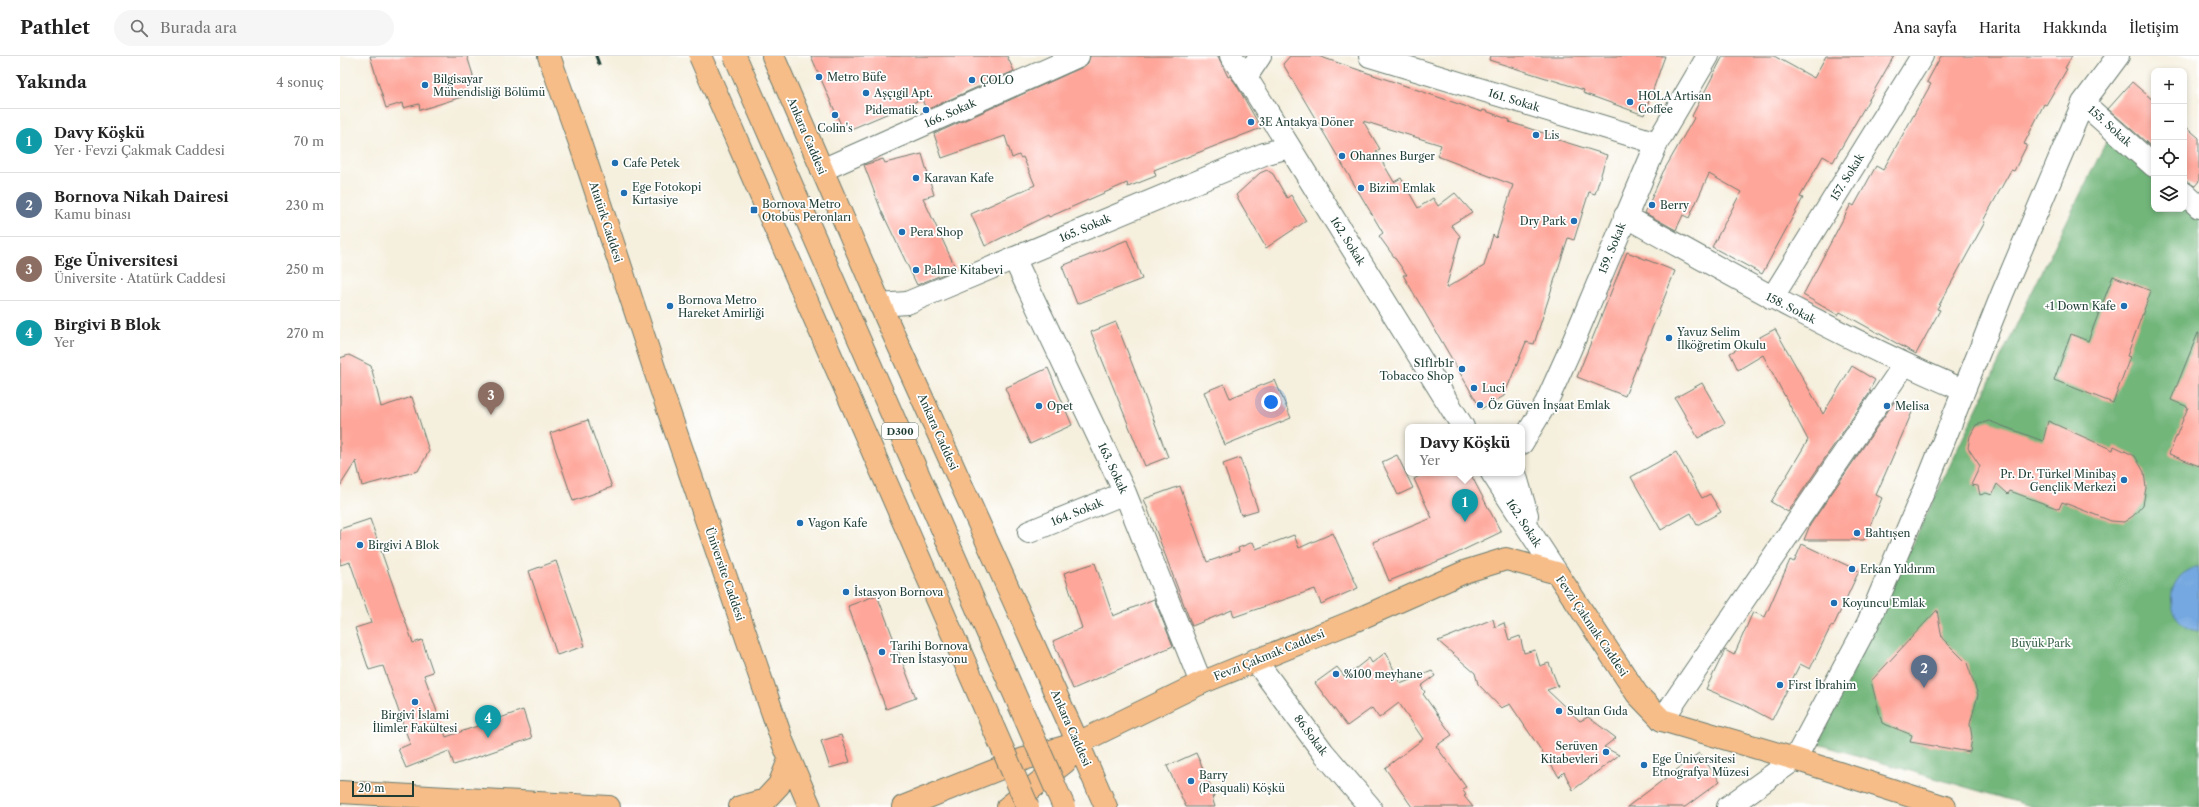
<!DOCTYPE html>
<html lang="tr">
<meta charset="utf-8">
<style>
:root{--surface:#fff;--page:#f6f6f6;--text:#222;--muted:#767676;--line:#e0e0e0;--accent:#db2777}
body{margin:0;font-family:"Libre Caslon Text",serif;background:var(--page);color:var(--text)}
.controls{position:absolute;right:12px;top:12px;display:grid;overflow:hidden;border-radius:8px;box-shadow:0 2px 6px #0003}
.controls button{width:36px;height:36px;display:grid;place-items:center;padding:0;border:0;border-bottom:1px solid var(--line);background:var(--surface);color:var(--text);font:20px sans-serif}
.scale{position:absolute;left:12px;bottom:10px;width:62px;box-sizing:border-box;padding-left:4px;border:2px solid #1f3d34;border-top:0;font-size:11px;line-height:14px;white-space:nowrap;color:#1f3d34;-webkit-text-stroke:3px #fff;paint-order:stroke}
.you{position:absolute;left:931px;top:346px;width:14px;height:14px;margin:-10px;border:3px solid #fff;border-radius:50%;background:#1a73e8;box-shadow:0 0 0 6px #1a73e833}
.badge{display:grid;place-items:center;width:26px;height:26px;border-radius:50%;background:var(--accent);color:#fff;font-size:13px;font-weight:700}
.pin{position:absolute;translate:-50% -33px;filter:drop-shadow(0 1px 2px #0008)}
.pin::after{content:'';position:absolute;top:21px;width:14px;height:12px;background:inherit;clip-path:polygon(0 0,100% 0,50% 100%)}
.popup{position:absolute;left:1065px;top:368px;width:120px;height:52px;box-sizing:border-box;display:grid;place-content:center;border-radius:8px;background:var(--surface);filter:drop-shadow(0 1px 3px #0005);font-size:13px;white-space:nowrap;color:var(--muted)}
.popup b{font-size:15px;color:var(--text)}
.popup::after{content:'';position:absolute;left:50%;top:100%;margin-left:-8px;border:8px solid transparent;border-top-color:var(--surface)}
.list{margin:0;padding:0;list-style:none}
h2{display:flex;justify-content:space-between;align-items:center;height:52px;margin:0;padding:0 16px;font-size:17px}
h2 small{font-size:13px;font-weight:400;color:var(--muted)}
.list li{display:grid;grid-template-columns:26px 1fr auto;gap:12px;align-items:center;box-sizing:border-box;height:64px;padding:0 16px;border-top:1px solid var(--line)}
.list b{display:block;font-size:15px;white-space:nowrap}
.list p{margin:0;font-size:13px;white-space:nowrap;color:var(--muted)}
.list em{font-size:13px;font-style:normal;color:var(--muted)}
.icon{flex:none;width:22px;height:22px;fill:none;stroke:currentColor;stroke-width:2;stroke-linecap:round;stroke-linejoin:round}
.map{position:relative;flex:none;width:1859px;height:751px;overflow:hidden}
header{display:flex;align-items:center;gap:24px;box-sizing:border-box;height:56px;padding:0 20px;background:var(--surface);border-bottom:1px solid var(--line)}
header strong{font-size:19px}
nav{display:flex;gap:22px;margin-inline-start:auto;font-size:14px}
.search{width:280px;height:36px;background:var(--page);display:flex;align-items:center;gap:10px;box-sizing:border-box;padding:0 14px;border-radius:22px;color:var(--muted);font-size:15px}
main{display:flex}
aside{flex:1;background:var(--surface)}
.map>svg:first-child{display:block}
.forest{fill:#72b67a;stroke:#487a57}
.water{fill:#74a7e0;stroke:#4a728a}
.building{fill:#fea69a;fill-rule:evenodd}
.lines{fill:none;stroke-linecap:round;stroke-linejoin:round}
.minor-casing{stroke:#6a7b6f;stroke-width:24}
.major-casing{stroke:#6a7b6f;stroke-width:24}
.minor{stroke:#fff;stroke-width:22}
.major{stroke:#f7bd88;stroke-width:22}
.rail{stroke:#1f3d34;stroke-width:3}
.highway-bridge-casing{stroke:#6a7b6f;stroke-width:24;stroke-linecap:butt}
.highway-bridge{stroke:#f7bd88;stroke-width:22}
.poi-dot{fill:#1f6fb2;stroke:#fff;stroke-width:1.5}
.labels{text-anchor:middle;stroke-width:3.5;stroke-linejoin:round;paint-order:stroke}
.shield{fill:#fff;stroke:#627771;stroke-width:1}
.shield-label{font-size:10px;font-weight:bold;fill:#1f3d34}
.poi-label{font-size:11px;fill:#1f3d34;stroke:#fff;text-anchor:start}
.street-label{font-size:11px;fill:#1f3d34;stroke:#fff}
.park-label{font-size:11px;fill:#3b634b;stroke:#fff}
</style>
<header>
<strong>Pathlet</strong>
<div class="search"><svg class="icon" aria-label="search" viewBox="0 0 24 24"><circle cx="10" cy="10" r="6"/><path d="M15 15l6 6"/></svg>Burada ara</div>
<nav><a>Ana sayfa</a><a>Harita</a><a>Hakkında</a><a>İletişim</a></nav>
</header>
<main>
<aside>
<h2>Yakında<small>4 sonuç</small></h2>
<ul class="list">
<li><span class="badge" style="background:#0f9aa8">1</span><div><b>Davy Köşkü</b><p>Yer · Fevzi Çakmak Caddesi</p></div><em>70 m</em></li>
<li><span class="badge" style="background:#5c6f8a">2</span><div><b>Bornova Nikah Dairesi</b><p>Kamu binası</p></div><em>230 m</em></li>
<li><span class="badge" style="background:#8d6e63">3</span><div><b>Ege Üniversitesi</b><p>Üniversite · Atatürk Caddesi</p></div><em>250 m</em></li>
<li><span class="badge" style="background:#0f9aa8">4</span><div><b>Birgivi B Blok</b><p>Yer</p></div><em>270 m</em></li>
</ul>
</aside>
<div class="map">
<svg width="1859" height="751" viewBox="0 0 1859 751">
<rect width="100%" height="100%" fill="#fff"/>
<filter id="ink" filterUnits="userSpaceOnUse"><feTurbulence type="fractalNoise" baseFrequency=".025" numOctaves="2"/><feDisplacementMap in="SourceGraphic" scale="8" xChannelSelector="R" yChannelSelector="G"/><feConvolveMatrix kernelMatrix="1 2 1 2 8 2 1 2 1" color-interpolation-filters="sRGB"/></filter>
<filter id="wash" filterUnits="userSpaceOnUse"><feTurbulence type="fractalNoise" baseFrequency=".012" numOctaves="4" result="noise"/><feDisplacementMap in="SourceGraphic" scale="16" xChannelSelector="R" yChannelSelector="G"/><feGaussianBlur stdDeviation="0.9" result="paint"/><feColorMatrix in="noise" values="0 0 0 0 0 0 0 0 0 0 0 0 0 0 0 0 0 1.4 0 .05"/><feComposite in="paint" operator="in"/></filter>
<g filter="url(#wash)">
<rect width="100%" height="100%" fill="#f5efdd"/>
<path class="forest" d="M1770 78 1814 118V153H1844V146L1859 160V751H1694L1478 688 1691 238Z"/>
<path class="water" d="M1856 511H1859V575C1835 573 1823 542 1838 523 1842 517 1849 514 1856 511Z"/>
<g id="blocks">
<path class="building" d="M30 0H127L133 19 132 26 122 41 80 54 79 48 63 52 62 47 46 52Z
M471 0H667L674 15 586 54 582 43 504 76Z
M750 0H878L888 21 890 20 896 28 921 72 814 114 816 120 788 131 787 127 709 161 708 159 645 190 631 158 695 129 683 101 681 102 679 99 672 102 665 80 602 102 594 78 743 11 748 7Z
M950 0H978L1142 56 1143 54 1170 64 1169 66 1213 80 1212 82 1267 99 1255 138 1249 136 1234 184 1228 182 1194 288 1186 286 1164 340 1141 353 1063 219H1067L1039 180 1043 177 943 8ZM1023 65 1101 89 1097 100 1173 129 1156 182 1153 179 1144 210 1106 232 1120 180 1111 169 1132 156 1115 137 1098 150 1093 142 1078 152 1061 122 1054 126 1036 95 1040 93Z
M1150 0H1325L1304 59 1243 37 1244 34 1149 4Z
M1383 0H1434L1474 22 1486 0H1554L1493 106 1483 100 1460 141 1463 142 1422 218 1372 191 1401 136 1369 118 1349 162 1343 159 1336 174 1305 157 1323 116 1354 62 1352 60Z
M1601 0H1732L1725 12 1727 13 1706 49 1704 48 1684 88 1687 89 1674 115 1671 114 1643 165 1645 166 1597 253 1600 254 1576 298 1500 256 1498 259 1463 239 1511 148 1514 150 1536 110 1543 114 1591 28 1587 26Z
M1792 26 1814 45V93L1768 53Z
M1844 69 1859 82V125L1855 130 1844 125Z
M582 98 594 139 583 142 616 213 577 229 541 154 524 109 543 103 545 107Z
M927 114 933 118 947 142 951 139 966 165 926 192 896 139 920 117Z
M787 184 802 223 737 248 722 210Z
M1287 196 1335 215 1285 340 1237 321Z
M1773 220 1811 235 1787 300 1790 301 1773 347 1714 324 1731 278 1748 285Z
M776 266 828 401 805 410 751 276Z
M1435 273 1483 358 1512 310 1535 324 1529 335H1531L1448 456 1431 446 1468 384 1423 299 1398 314 1390 297Z
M1858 277H1859V410L1829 398 1848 351 1831 344Z
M9 299 31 310 41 351 72 341 89 395 78 415 22 430 16 405 0 430V302Z
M708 312 732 369 690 388 665 332Z
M935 324 951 362 885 389 864 336 884 328 890 342Z
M1362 327 1385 367 1358 382 1335 342Z
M1554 346 1573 354 1536 439 1542 442 1524 484H1464L1470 469Z
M248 364 272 431 233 445 210 377Z
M1649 365 1703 385 1708 365 1773 394 1774 390 1795 400 1804 416 1806 432 1803 449 1793 460 1784 466 1771 465 1722 446 1719 453 1670 435 1668 438 1657 428 1652 439 1646 437 1640 439 1638 430 1631 429 1640 410 1628 392 1630 380 1636 369Z
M1336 396 1362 442 1370 438 1381 456 1357 469 1351 457 1321 474 1291 421Z
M1057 399 1073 432 1058 439 1042 406Z
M900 402 918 454 901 459 883 408Z
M1085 417H1130L1161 476 1113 499 1049 525 1033 486 1092 462 1074 423Z
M840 430 867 506 899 495 898 492 913 486 916 493 954 479 959 492 993 477 1018 532 981 548 975 533 894 561 892 554 852 570 804 443Z
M30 463 73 587 82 584 93 616 84 619 106 681 183 654 192 682 114 709 109 695 66 712 58 693 70 688 43 610 29 614 15 572 31 567 10 506 0 509V473Z
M1462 488 1519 515 1493 571 1491 570 1470 613 1460 608 1432 664 1402 648 1366 633 1385 594 1394 599 1413 556 1425 561 1450 504 1454 506Z
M216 505 245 590 217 599 189 515Z
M755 507 773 560 814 543 833 590 733 633 713 585 742 572 724 517Z
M537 539 576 642 546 653 508 550Z
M1597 554 1602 582 1627 607 1638 639 1630 668 1632 681 1630 696 1570 686 1572 679 1542 667 1531 625Z
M1153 563 1155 571 1164 567 1169 584 1180 580 1184 597 1195 594 1200 610 1209 607 1218 630 1207 634 1240 665 1248 661 1276 682 1264 691 1279 699 1233 734 1224 716 1219 721 1170 648 1161 652 1138 628 1135 617 1098 585Z
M1046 596 1060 628 1092 615 1095 620 1081 630 1085 636 1083 638 1112 679 1096 690 1126 731 1122 733 1126 739 1124 740 1133 751H1072L1045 712 1083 683 1059 647 1039 662 1032 652 1007 670 975 627 997 611 1005 621 1029 602 1032 607Z
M501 679 510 706 490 712 481 685Z
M856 697 875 740 872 741 875 751H846L827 710Z
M1359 697 1380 725 1345 751H1287Z"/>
</g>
</g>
<g filter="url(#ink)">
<use href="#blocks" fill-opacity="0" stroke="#6a7b6f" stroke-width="1"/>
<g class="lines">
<g class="minor-casing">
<path id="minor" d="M891 0 906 21 1123 371
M1030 0 1317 87
M906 21 920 0
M1743 47 1814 110
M482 114 738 0
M1844 137 1859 151
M1285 160C1396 222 1506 284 1623 334
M674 202 785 437 861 627
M1432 242 1582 0
M540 249 567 247 924 98 949 91
M1182 387 1206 347 1229 296 1317 87 1368 0
M1152 417 1217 517
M1175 417 1187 459
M689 476 785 437
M915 604 983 696 1030 751
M1322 664 1564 309
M1388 751 1455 703 1528 567 1589 422 1663 236 1743 47 1778 0"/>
</g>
<g class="major-casing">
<path id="major" d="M209 0 240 87 321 333 443 687 470 751
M433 0 547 264 738 687 766 751
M0 736 269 751
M400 751 425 744 439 729 449 704
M563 751 684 703 738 687 861 627 1014 565 1127 515 1166 503 1217 517 1297 638 1322 664 1455 703 1605 751
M668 751 725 706 738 687"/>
</g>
<use href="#minor" class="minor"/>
<use href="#major" class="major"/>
<path class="rail" d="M256 0 259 8"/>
<g class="highway-bridge-casing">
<path id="highway-bridge" d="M360 0 688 751
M395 0 724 751"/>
</g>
<use href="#highway-bridge" class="highway-bridge"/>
</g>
</g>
<g class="poi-dot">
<circle cx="479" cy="21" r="4"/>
<circle cx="632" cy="24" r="4"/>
<circle cx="85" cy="29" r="4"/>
<circle cx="526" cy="37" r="4"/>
<circle cx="1290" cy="46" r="4"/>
<circle cx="586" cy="54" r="4"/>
<circle cx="495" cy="59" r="4"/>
<circle cx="911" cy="66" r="4"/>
<circle cx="1196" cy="79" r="4"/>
<circle cx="1002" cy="100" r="4"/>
<circle cx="275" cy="107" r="4"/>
<circle cx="576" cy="122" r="4"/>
<circle cx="1021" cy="132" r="4"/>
<circle cx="284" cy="137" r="4"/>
<circle cx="1312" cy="149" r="4"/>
<rect x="410" y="150" width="8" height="8" rx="2"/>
<circle cx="1234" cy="165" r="4"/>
<circle cx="562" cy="176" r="4"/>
<circle cx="576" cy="214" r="4"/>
<circle cx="330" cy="250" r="4"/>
<circle cx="1784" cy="250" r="4"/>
<circle cx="1329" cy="282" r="4"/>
<circle cx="1122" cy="313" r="4"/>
<circle cx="1134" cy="332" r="4"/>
<circle cx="1140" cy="349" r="4"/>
<circle cx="699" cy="350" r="4"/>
<circle cx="1547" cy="350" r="4"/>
<circle cx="1784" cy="424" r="4"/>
<circle cx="460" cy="467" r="4"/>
<circle cx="1517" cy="477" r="4"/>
<circle cx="20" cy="489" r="4"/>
<circle cx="1512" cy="513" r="4"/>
<circle cx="506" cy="536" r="4"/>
<circle cx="1494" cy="547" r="4"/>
<circle cx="542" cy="596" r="4"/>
<circle cx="996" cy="618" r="4"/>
<circle cx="1440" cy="629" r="4"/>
<circle cx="75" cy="646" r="4"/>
<circle cx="1219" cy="655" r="4"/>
<circle cx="1266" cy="696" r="4"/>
<circle cx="1304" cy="709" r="4"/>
<circle cx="851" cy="725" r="4"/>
</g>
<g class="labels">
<rect class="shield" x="542" y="367" width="36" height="16" rx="3"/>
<g class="shield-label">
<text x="560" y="379">D300</text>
</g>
<g class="poi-label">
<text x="487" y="25">Metro Büfe</text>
<text x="93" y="27">Bilgisayar<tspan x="93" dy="13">Mühendisliği Bölümü</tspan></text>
<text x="640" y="28">ÇOLO</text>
<text x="534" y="41">Aşçıgil Apt.</text>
<text x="1298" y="44">HOLA Artisan<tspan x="1298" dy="13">Coffee</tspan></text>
<text x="578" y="58" text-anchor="end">Pidematik</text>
<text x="919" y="70">3E Antakya Döner</text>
<text x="495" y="76" text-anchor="middle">Colin's</text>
<text x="1204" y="83">Lis</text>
<text x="1010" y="104">Ohannes Burger</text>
<text x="283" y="111">Cafe Petek</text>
<text x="584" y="126">Karavan Kafe</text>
<text x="292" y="135">Ege Fotokopi<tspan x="292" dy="13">Kırtasiye</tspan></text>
<text x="1029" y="136">Bizim Emlak</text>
<text x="422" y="152">Bornova Metro<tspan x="422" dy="13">Otobüs Peronları</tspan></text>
<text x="1320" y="153">Berry</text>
<text x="1226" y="169" text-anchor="end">Dry Park</text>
<text x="570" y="180">Pera Shop</text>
<text x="584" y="218">Palme Kitabevi</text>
<text x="338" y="248">Bornova Metro<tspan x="338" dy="13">Hareket Amirliği</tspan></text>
<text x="1776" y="254" text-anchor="end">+1 Down Kafe</text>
<text x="1337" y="280">Yavuz Selim<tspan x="1337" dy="13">İlköğretim Okulu</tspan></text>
<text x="1114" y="311" text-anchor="end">S1f1rb1r<tspan x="1114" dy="13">Tobacco Shop</tspan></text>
<text x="1142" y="336">Luci</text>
<text x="1148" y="353">Öz Güven İnşaat Emlak</text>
<text x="707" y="354">Opet</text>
<text x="1555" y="354">Melisa</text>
<text x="1776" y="422" text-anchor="end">Pr. Dr. Türkel Minibaş<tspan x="1776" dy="13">Gençlik Merkezi</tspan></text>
<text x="468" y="471">Vagon Kafe</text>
<text x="1525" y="481">Bahtışen</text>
<text x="28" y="493">Birgivi A Blok</text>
<text x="1520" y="517">Erkan Yıldırım</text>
<text x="514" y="540">İstasyon Bornova</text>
<text x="1502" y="551">Koyuncu Emlak</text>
<text x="550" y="594">Tarihi Bornova<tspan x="550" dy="13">Tren İstasyonu</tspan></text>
<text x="1004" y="622">%100 meyhane</text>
<text x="1448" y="633">First İbrahim</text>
<text x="1227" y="659">Sultan Gıda</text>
<text x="75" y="663" text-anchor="middle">Birgivî İslami<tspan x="75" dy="13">İlimler Fakültesi</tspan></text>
<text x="1258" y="694" text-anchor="end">Serüven<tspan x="1258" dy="13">Kitabevleri</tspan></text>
<text x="1312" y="707">Ege Üniversitesi<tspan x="1312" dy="13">Etnografya Müzesi</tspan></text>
<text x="859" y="723">Barry<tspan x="859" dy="13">(Pasquali) Köşkü</tspan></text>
</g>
<g class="street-label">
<text transform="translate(1174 44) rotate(17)" y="4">161. Sokak</text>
<text transform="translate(610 57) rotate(-24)" y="4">166. Sokak</text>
<text transform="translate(1770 70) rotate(42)" y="4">155. Sokak</text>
<text transform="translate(467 80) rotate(67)" y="4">Ankara Caddesi</text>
<text transform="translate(1507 121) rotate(-58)" y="4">157. Sokak</text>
<text transform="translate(266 166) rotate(72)" y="4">Atatürk Caddesi</text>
<text transform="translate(745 172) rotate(-23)" y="4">165. Sokak</text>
<text transform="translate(1008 185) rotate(58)" y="4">162. Sokak</text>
<text transform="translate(1272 192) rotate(-68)" y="4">159. Sokak</text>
<text transform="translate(1451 252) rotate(27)" y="4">158. Sokak</text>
<text transform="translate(598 376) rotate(66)" y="4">Ankara Caddesi</text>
<text transform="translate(773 412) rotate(65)" y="4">163. Sokak</text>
<text transform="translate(737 456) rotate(-22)" y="4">164. Sokak</text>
<text transform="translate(1184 467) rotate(57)" y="4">162. Sokak</text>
<text transform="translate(385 518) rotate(71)" y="4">Üniversite Caddesi</text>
<text transform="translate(1252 570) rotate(56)" y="4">Fevzi Çakmak Caddesi</text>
<text transform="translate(929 599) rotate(-22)" y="4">Fevzi Çakmak Caddesi</text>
<text transform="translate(731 672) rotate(66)" y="4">Ankara Caddesi</text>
<text transform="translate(971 679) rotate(53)" y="4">86.Sokak</text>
</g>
<g class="park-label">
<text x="1701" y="591">Büyük Park</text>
</g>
</g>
</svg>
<div class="controls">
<button>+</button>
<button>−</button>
<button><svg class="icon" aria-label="locate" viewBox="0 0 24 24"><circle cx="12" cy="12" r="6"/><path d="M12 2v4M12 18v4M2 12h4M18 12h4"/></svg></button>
<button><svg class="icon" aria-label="layers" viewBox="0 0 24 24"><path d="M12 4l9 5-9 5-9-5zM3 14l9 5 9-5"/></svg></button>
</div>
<div class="scale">20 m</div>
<div class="you"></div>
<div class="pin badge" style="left:1125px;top:466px;background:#0f9aa8">1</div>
<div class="popup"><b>Davy Köşkü</b>Yer</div>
<div class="pin badge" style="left:1584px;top:632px;background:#5c6f8a">2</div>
<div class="pin badge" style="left:151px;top:359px;background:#8d6e63">3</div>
<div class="pin badge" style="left:148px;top:682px;background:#0f9aa8">4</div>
</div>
</main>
